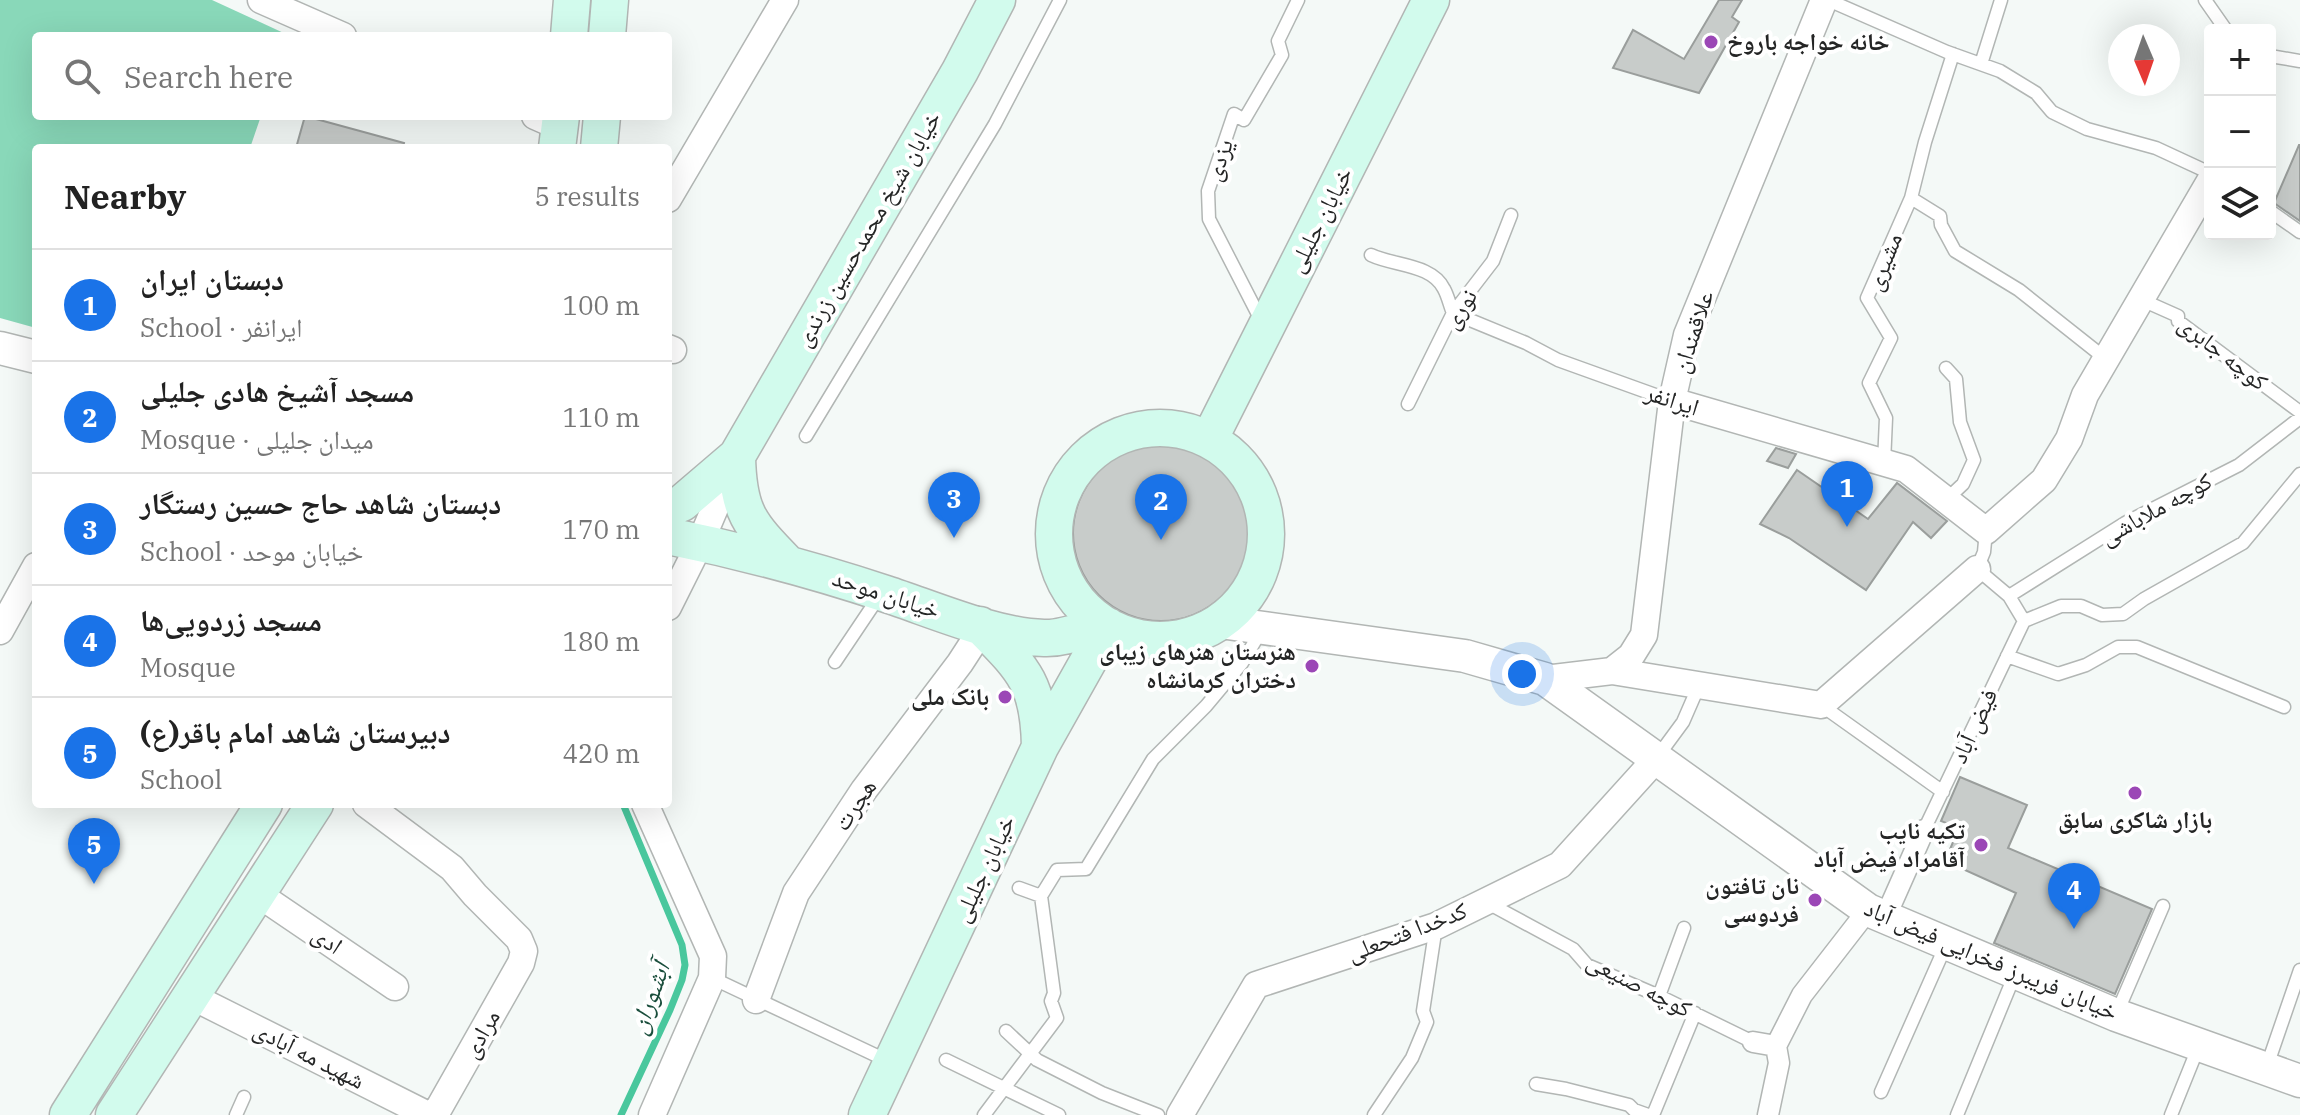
<!DOCTYPE html>
<meta charset="utf-8">
<style>
:root{--surface:#fff;--page:#f2f2f2;--text:#222;--muted:#767676;--line:#e0e0e0;--accent:#1a73e8}
body{margin:0;font-family:"IBM Plex Serif","Noto Naskh Arabic",serif;background:var(--page);color:var(--text)}
.controls{position:absolute;right:24px;top:24px;display:grid;overflow:hidden;border-radius:8px;box-shadow:0 8px 32px #0002}
.controls button{width:72px;height:72px;display:grid;place-items:center;padding:0;border:0;border-bottom:2px solid var(--line);background:var(--surface);color:var(--text);font:40px sans-serif}
.compass{position:absolute;left:2108px;top:24px;width:72px;height:72px;border-radius:50%;background:var(--surface);box-shadow:0 8px 32px #0002;rotate:178deg}
.you{position:absolute;left:1522px;top:674px;width:28px;height:28px;margin:-20px;border:6px solid #fff;border-radius:50%;background:#1a73e8;box-shadow:0 0 0 12px #1a73e833}
.badge{display:grid;place-items:center;width:52px;height:52px;border-radius:50%;background:var(--accent);color:#fff;font-size:26px;font-weight:700}
.pin{position:absolute;translate:-50% -66px;filter:drop-shadow(0 2px 4px #0008)}
.pin::after{content:'';position:absolute;top:42px;width:28px;height:24px;background:inherit;clip-path:polygon(0 0,100% 0,50% 100%)}
.list{margin:0;padding:0;list-style:none}
h2{display:flex;justify-content:space-between;align-items:center;height:104px;margin:0;padding:0 32px;font-size:34px}
h2 small{font-size:26px;font-weight:400;color:var(--muted)}
.list li{display:grid;grid-template-columns:52px 1fr auto;gap:24px;align-items:center;box-sizing:border-box;height:112px;padding:0 32px;border-top:2px solid var(--line)}
.list b{display:block;font-size:30px;white-space:nowrap}
.list p{margin:0;font-size:26px;white-space:nowrap;color:var(--muted)}
.list em{font-size:26px;font-style:normal;color:var(--muted)}
.icon{flex:none;width:44px;height:44px;fill:none;stroke:currentColor;stroke-width:2;stroke-linecap:round;stroke-linejoin:round}
.map{position:relative;flex:none;width:2300px;height:1115px;overflow:hidden}
.search{position:absolute;background:var(--surface);box-shadow:0 8px 32px #0002;left:32px;top:32px;width:640px;height:88px;display:flex;align-items:center;gap:20px;box-sizing:border-box;padding:0 28px;border-radius:8px;color:var(--muted);font-size:30px}
.panel{position:absolute;background:var(--surface);box-shadow:0 8px 32px #0002;left:32px;top:144px;width:640px;height:664px;border-radius:8px}
.map>svg:first-child{display:block}
.green{fill:#89d8b9}
.lines{fill:none;stroke-linecap:round;stroke-linejoin:round}
.stream{stroke:#49c79d;stroke-width:7}
.building{fill:#c8ccca;stroke:#9a9e9c;stroke-width:2}
.service-casing{stroke:#b2b6b4;stroke-width:15}
.pedestrian-casing{stroke:#b2b6b4;stroke-width:23}
.minor-casing{stroke:#b2b6b4;stroke-width:29}
.tertiary-casing{stroke:#b2b6b4;stroke-width:35}
.secondary-casing{stroke:#b2b6b4;stroke-width:39}
.service{stroke:#fff;stroke-width:12}
.pedestrian{stroke:#fff;stroke-width:20}
.minor{stroke:#fff;stroke-width:26}
.tertiary{stroke:#fff;stroke-width:32}
.secondary{stroke:#d2fbed;stroke-width:36}
.poi-dot{fill:#9b47b6;stroke:#fff;stroke-width:3}
.labels{text-anchor:middle;stroke-width:8;stroke-linejoin:round;paint-order:stroke}
.poi-label{font-size:24px;font-weight:bold;fill:#242525;stroke:#fff;text-anchor:end}
.street-label{font-size:24px;fill:#242525;stroke:#fff}
.water-label{font-size:26px;font-style:italic;fill:#1a4e3c;stroke:#fff}
</style>
<div class="map">
<svg width="2300" height="1115" viewBox="0 0 2300 1115">
<rect width="100%" height="100%" fill="#f4f9f7"/>
<path class="green" d="M0 0H212L288 35 36 36V116H261L250 148H36V328L0 318Z"/>
<g class="lines">
<path class="stream" d="M621 1115 670 1010 682 980 685 965 682 945 623 804"/>
</g>
<path class="building" d="M1719 0H1742L1732 17 1739 22 1699 93 1613 68 1633 30 1684 59Z
M305 116 404 143 403 148H296Z
M2299 145H2300V221L2274 203Z
M1073 533a88 88 0 1 1 176 0a88 88 0 1 1-176 0Z
M1776 448 1796 454 1788 468 1767 461Z
M1797 470 1868 519 1897 483 1947 521 1931 538 1913 522 1866 590 1789 538 1760 524Z
M1960 777 2027 805 2008 848 2152 909 2115 994 1994 943 2016 893 1945 861 1959 828 1941 821Z"/>
<g class="lines">
<g class="service-casing">
<path id="service" d="M1828 0 1947 52 2000 71 2036 93 2052 112 2087 129 2156 148 2210 173
M2205 0 2226 30
M2270 56 2300 61
M1981 64 2001 0
M1911 198 1940 216 1941 225 1955 251 2019 290 2106 359
M2270 211 2300 232
M1371 255C1394 266 1432 264 1444 289 1448 296 1450 306 1453 313L1526 343 1558 360 1672 401
M2142 300 2178 316V321L2300 412
M1262 322 1209 219 1208 191 1234 114 1244 120 1282 55 1278 41 1298 0
M1946 368 1956 379 1960 422 1974 460 1963 484 1946 500
M1408 404 1453 313 1493 261 1511 215
M806 436 995 124 1060 0
M1884 463 1886 418 1869 383 1891 338 1867 298 1911 198 1925 142 1953 54
M1986 531 1984 552 1977 569 2009 596 2024 621
M2009 596 2125 523 2239 465 2300 418
M2024 621 2061 606H2081L2102 615 2123 614 2144 599 2243 543 2300 474
M2007 656 2058 674 2086 665 2118 647H2137L2284 707
M835 662 880 595
M1821 705 1943 792
M1658 756 1683 722 1700 683
M1924 830 2024 621
M1019 888 1041 896
M1486 902 1573 949 1587 965 1659 996 1753 1042
M712 978 890 1062
M1659 996 1684 928
M2116 1015 2163 906
M1006 1031 1037 1060 1102 1093 1158 1115
M946 1060 1059 1115
M2267 1066 2300 970
M1536 1084 1566 1089 1629 1105 1634 1110 1648 1115
M1881 1092 1946 945
M236 1115 244 1097
M984 1115 1057 1018 1051 1001 1054 993 1041 896 1057 870 1086 869 1153 759 1206 706 1242 663 1261 631
M1374 1115 1412 1058 1427 1022 1423 1011 1436 926
M1653 1115 1695 1013
M1957 1115 2015 974
M2171 1115 2198 1048"/>
</g>
<g class="pedestrian-casing">
<path id="pedestrian" d="M1885 918 1924 830
M1753 1042 1776 1046
M1768 1115 1779 1063 1776 1046 1802 995 1868 910"/>
</g>
<g class="minor-casing">
<path id="minor" d="M261 0 343 36
M535 116 560 127
M668 199 785 0
M668 348 673 350
M1672 401 1906 469 1986 531 2044 480 2069 439 2085 395 2210 181
M668 607 700 543 735 461
M0 631 36 566
M1612 671 1631 656 1644 635 1672 401 1687 335 1824 0
M1545 679 1612 671 1821 705 1977 569
M366 804 452 868 475 895 519 939 524 951 521 963 435 1115
M645 804 713 956 712 978 652 1115
M258 894 395 987
M189 995 428 1115
M756 1000 796 893 864 790 960 663 973 643 980 625
M1180 1115 1256 985 1436 926 1560 865 1656 759"/>
</g>
<g class="tertiary-casing">
<path id="tertiary" d="M0 348 36 357
M1220 622 1465 656 1545 679 1868 910 2116 1015 2300 1081"/>
</g>
<g class="secondary-casing">
<path id="secondary" d="M569 36 572 0
M607 36 610 0
M557 148 561 116
M599 148 602 116
M1054 534a106 106 0 1 1 212 0a106 106 0 1 1-212 0Z
M1209 440 1431 0
M737 456C738 512 749 524 787 563
M668 509 682 503 737 456 960 71 997 0
M668 536C742 551 814 570 886 594 932 609 996 637 1044 638 1064 639 1084 629 1103 624
M980 625C1023 669 1039 682 1040 747
M68 1115 264 804
M114 1115 315 804
M867 1115 1040 747 1108 626"/>
</g>
<use href="#service" class="service"/>
<use href="#pedestrian" class="pedestrian"/>
<use href="#minor" class="minor"/>
<use href="#tertiary" class="tertiary"/>
<use href="#secondary" class="secondary"/>
</g>
<g class="poi-dot">
<circle cx="1711" cy="42" r="8"/>
<circle cx="1312" cy="666" r="8"/>
<circle cx="1005" cy="697" r="8"/>
<circle cx="2135" cy="793" r="8"/>
<circle cx="1981" cy="845" r="8"/>
<circle cx="1815" cy="900" r="8"/>
</g>
<g class="labels">
<g class="poi-label">
<text x="1727" y="50" text-anchor="start">خانه خواجه باروخ</text>
<text x="1296" y="660">هنرستان هنرهای زیبای<tspan x="1296" dy="28">دختران کرمانشاه</tspan></text>
<text x="989" y="705">بانک ملی</text>
<text x="2135" y="828" text-anchor="middle">بازار شاکری سابق</text>
<text x="1965" y="839">تکیه نایب<tspan x="1965" dy="28">آقامراد فیض آباد</tspan></text>
<text x="1799" y="894">نان تافتون<tspan x="1799" dy="28">فردوسی</tspan></text>
</g>
<g class="street-label">
<text transform="translate(1219 160) rotate(-71)" y="8">یزدی</text>
<text transform="translate(1320 220) rotate(-63)" y="8">خیابان جلیلی</text>
<text transform="translate(868 229) rotate(-60)" y="8">خیابان شیخ محمدحسین زرندی</text>
<text transform="translate(1884 262) rotate(-68)" y="8">مشیری</text>
<text transform="translate(1460 309) rotate(-57)" y="8">نوری</text>
<text transform="translate(1693 332) rotate(-72)" y="8">علاقمندان</text>
<text transform="translate(2223 353) rotate(38)" y="8">کوچه جابری</text>
<text transform="translate(1672 400) rotate(18)" y="8">ایرانفر</text>
<text transform="translate(2156 509) rotate(-29)" y="8">کوچه ملاباشی</text>
<text transform="translate(886 594) rotate(18)" y="8">خیابان موحد</text>
<text transform="translate(1974 726) rotate(-65)" y="8">فیض آباد</text>
<text transform="translate(855 805) rotate(-56)" y="8">هجرت</text>
<text transform="translate(984 869) rotate(-65)" y="8">خیابان جلیلی</text>
<text transform="translate(1407 932) rotate(-21)" y="8">کدخدا فتحعلی</text>
<text transform="translate(327 940) rotate(34)" y="8">ادی</text>
<text transform="translate(1991 960) rotate(23)" y="8">خیابان فریبرز فخرایی فیض آباد</text>
<text transform="translate(1639 985) rotate(27)" y="8">کوچه صنیعی</text>
<text transform="translate(481 1034) rotate(-60)" y="8">مرادی</text>
<text transform="translate(309 1055) rotate(27)" y="8">شهید مه آبادی</text>
</g>
<g class="water-label">
<text transform="translate(649 998) rotate(-70)" y="9">آبشوران</text>
</g>
</g>
</svg>
<div class="controls">
<button>+</button>
<button>−</button>
<button><svg class="icon" aria-label="layers" viewBox="0 0 24 24"><path d="M12 4l9 5-9 5-9-5zM3 14l9 5 9-5"/></svg></button>
</div>
<svg class="compass" viewBox="-18 -18 36 36"><path d="M0-13l5 13h-10z" fill="#e53935"/><path d="M0 13l5-13h-10z" fill="#767676"/></svg>
<div class="you"></div>
<div class="pin badge" style="left:1847px;top:527px">1</div>
<div class="pin badge" style="left:1161px;top:540px">2</div>
<div class="pin badge" style="left:954px;top:538px">3</div>
<div class="pin badge" style="left:2074px;top:929px">4</div>
<div class="pin badge" style="left:94px;top:884px">5</div>
<div class="search"><svg class="icon" aria-label="search" viewBox="0 0 24 24"><circle cx="10" cy="10" r="6"/><path d="M15 15l6 6"/></svg>Search here</div>
<section class="panel">
<h2>Nearby<small>5 results</small></h2>
<ul class="list">
<li><span class="badge">1</span><div><b>دبستان ایران</b><p>School · ایرانفر</p></div><em>100 m</em></li>
<li><span class="badge">2</span><div><b>مسجد آشیخ هادی جلیلی</b><p>Mosque · میدان جلیلی</p></div><em>110 m</em></li>
<li><span class="badge">3</span><div><b>دبستان شاهد حاج حسین رستگار</b><p>School · خیابان موحد</p></div><em>170 m</em></li>
<li><span class="badge">4</span><div><b>مسجد زردویی‌ها</b><p>Mosque</p></div><em>180 m</em></li>
<li><span class="badge">5</span><div><b>دبیرستان شاهد امام باقر(ع)</b><p>School</p></div><em>420 m</em></li>
</ul>
</section>
</div>
